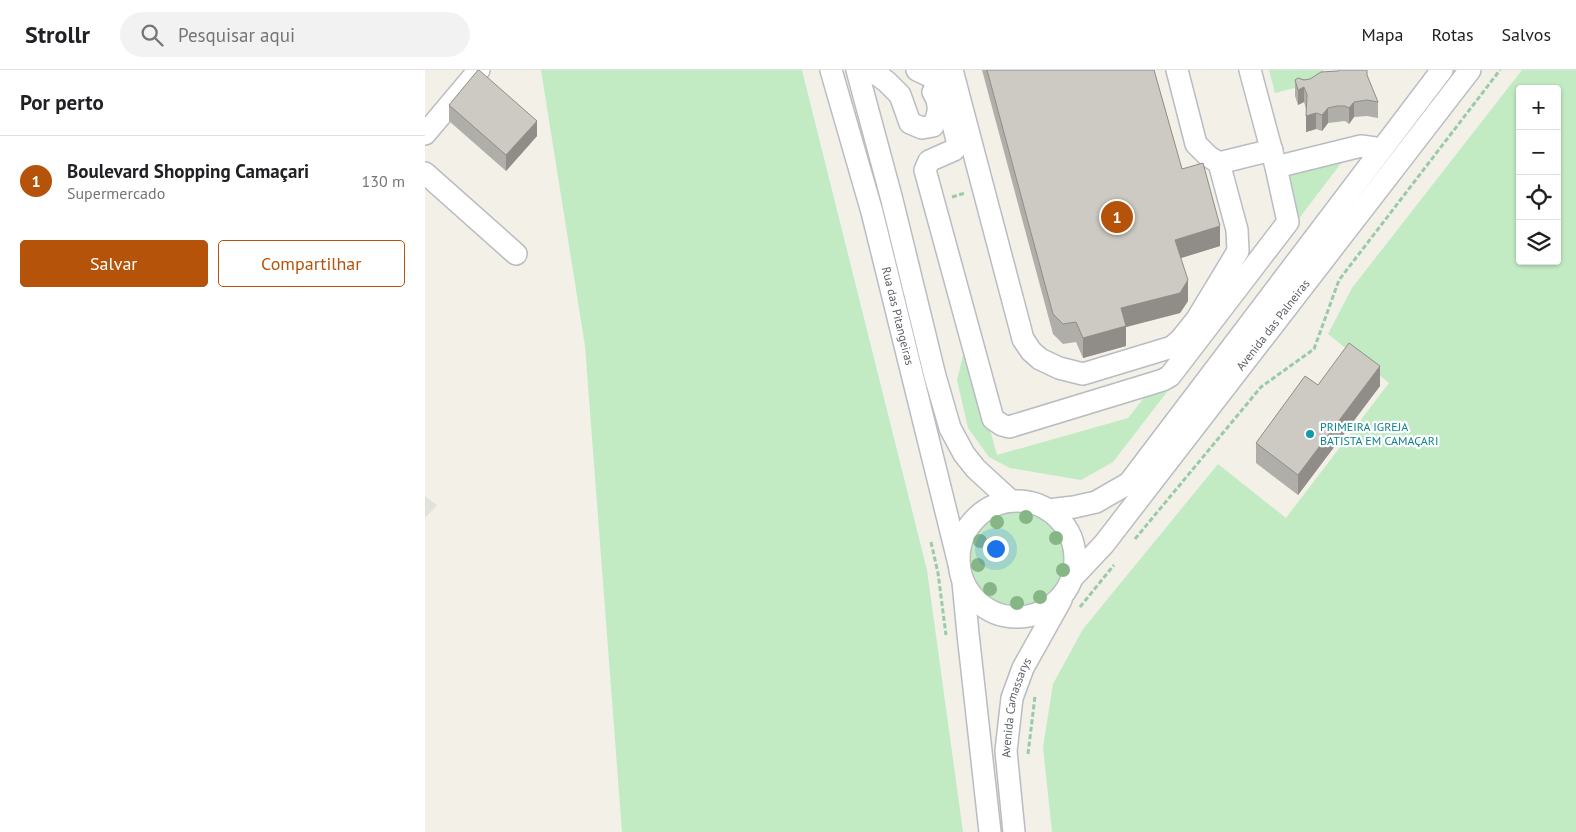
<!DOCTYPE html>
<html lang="pt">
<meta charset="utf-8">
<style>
:root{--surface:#fff;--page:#f2f2f2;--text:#202124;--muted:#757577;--line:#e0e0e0;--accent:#b45309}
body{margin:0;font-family:"PT Sans",sans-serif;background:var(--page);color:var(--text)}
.controls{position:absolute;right:15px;top:15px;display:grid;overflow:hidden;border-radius:5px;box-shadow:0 1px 4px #0004}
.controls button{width:45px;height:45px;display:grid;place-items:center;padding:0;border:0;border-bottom:1px solid var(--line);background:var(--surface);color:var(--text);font:25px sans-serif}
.you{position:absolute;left:570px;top:478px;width:18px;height:18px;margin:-12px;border:4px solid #fff;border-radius:50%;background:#1a73e8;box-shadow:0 0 0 8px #1a73e833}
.badge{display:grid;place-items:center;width:32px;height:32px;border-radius:50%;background:var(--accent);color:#fff;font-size:16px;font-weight:700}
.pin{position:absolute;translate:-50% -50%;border:2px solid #fff;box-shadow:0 1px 5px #0006}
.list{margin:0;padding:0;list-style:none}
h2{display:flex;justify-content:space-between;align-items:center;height:65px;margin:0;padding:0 20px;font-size:21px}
h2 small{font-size:16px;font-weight:400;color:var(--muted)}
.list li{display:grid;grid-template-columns:32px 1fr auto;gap:15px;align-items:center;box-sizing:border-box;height:90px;padding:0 20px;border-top:1px solid var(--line)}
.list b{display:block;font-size:19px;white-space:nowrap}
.list p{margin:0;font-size:16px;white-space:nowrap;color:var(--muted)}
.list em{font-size:16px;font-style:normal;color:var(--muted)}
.actions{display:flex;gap:10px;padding:15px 20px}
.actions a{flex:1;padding:11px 0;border:1px solid var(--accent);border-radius:5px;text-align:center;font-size:18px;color:var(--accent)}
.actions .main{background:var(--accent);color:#fff}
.icon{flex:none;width:28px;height:28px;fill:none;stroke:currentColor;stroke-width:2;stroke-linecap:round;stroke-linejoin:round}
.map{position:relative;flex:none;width:1151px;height:762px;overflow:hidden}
header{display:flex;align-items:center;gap:30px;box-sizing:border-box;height:70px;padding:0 25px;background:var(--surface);border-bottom:1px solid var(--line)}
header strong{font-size:24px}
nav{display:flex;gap:28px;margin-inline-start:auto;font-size:18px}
.search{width:350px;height:45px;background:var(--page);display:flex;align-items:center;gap:12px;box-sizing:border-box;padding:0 18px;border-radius:28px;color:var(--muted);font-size:19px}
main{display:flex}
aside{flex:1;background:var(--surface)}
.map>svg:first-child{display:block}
.industrial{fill:#e2e1db}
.green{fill:#c2ebc4;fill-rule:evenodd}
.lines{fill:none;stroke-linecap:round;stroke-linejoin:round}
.minor-casing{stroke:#b9bcc1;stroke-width:24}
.path{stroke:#99caaa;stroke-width:3;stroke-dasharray:5 2.5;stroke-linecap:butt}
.minor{stroke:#fff;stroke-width:21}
.tree{fill:#86b686}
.wall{fill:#b0aea9}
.shaded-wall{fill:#908d89}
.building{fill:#cdcac4;stroke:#908d89}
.culture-dot{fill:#0f9aa8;stroke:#fff;stroke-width:2}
.labels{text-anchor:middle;stroke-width:4.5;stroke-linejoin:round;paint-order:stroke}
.street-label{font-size:12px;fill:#5e6268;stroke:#fff}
.culture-label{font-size:12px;fill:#0d838f;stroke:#fff;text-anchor:start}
</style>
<header>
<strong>Strollr</strong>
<div class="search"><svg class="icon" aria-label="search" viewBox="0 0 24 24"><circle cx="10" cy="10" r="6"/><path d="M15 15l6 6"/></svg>Pesquisar aqui</div>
<nav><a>Mapa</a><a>Rotas</a><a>Salvos</a></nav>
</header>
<main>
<aside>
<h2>Por perto<small></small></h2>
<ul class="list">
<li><span class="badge">1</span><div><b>Boulevard Shopping Camaçari</b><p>Supermercado</p></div><em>130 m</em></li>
</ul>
<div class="actions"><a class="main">Salvar</a><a>Compartilhar</a></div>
</aside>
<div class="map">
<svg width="1151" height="762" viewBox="0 0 1151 762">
<rect width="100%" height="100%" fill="#f2f0e7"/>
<path class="industrial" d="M0 426 12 435 0 448Z"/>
<path class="green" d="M116 0H377L502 500 538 762H197L160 276Z
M844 0H898L901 10 850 23Z
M1097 0H1151V762H627L618 677 628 614 658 559 793 394 861 448 964 313 903 264 927 218ZM1095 19H1132V191H1095Z
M917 92 869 155 860 107Z
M541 273 572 385 703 348 722 324 742 322 688 392 656 410 585 398 564 387 543 358 532 310Z
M541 490a52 52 0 1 1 104 0a52 52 0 1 1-104 0Z"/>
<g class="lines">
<g class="minor-casing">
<g id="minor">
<path id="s1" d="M406 0 447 142 534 494"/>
<path d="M432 0 467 130 510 306 525 358 539 384 551 399 586 431"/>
<path d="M446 0 462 12 475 25 485 53 497 58 508 56C514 44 516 34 508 22"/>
<path d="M492 0 517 12 533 74 529 80 504 91 500 100 568 349 577 355 584 357 738 310 745 306 863 152 851 97"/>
<path d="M527 0 598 269 606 281 615 289 634 298 658 304 747 277 756 269 772 249 813 181 812 160 794 93 847 80"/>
<path d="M752 0 771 74 783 86 794 93"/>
<path d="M825 0 851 97 936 76 957 79"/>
<path d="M0 64 54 0"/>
<path d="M0 103 91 184"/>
<circle cx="592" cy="489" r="58"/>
<path d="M623 440 649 437 671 432 704 413 1017 0"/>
<path id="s2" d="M648 507 679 474 1045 0"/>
<path d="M538 512 543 564 565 762"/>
<path id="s3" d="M589 762 581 681 587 628 598 598 636 530"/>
</g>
</g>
<path class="path" d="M527 127 540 123
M710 469 836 317 889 279 914 210 1075 0
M506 472 513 503 521 565
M655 537 689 495
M603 684 610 626"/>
<use href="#minor" class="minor"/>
</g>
<g class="tree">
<circle cx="601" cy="447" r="7"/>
<circle cx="572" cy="452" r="7"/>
<circle cx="631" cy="468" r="7"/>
<circle cx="555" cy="471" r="7"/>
<circle cx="553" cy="495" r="7"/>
<circle cx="638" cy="500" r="7"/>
<circle cx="565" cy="519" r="7"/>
<circle cx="615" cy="527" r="7"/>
<circle cx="592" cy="533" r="7"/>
</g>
<path class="wall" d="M557 0H729L757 99 795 176 755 188 763 231 755 243 701 257V276L658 288 651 272 638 274 628 264Z
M942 6 953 32V48L942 46 929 47 924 54 920 51 912 52 903 53 897 61 891 59 881 62V39L879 32 873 35 870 26V10Z
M24 35 112 66 81 101 24 51Z
M893 315 955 316 873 425 831 393V373Z"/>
<path class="shaded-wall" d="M879 17V32L873 35V20Z
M929 32V47L924 54V38Z
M903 38V53L897 61V45Z
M891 43V59L881 62V46Z
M112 51V66L81 101V85Z
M795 156V176L750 190V170Z
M763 210V231L755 243 701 257V276L658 288V268L696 238Z
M955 296V316L873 425V405Z"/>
<path class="building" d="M53 0H54L112 51 81 85 24 35Z
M562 0H729L757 99 778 93 795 156 750 170 763 210 755 223 696 238 701 256 658 268 651 252 638 254 628 244Z
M915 0H942V5L953 32 942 30 929 32 924 38 920 36H912L903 38 897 45 891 43 881 46 882 25 879 17 873 20 870 10 873 8 879 10 885 9 896 2 913 1Z
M924 273 955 296 873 405 831 373 880 306 893 315Z"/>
<circle class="culture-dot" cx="885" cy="364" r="5"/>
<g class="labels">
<g class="street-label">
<text dy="4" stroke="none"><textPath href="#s1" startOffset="255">Rua das Pitangeiras</textPath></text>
<text dy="4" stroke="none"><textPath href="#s2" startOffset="322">Avenida das Palneiras</textPath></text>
<text dy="4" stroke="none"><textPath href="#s3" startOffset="126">Avenida Camassarys</textPath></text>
</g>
<g class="culture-label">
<text x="895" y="361">PRIMEIRA IGREJA<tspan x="895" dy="14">BATISTA EM CAMAÇARI</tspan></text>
</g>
</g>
</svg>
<div class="controls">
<button>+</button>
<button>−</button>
<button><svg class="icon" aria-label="locate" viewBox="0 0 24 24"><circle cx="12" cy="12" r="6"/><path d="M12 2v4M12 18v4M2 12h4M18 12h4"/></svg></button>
<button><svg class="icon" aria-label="layers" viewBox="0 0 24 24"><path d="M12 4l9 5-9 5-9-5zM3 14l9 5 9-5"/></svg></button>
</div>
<div class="you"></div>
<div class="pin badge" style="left:692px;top:147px">1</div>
</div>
</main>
